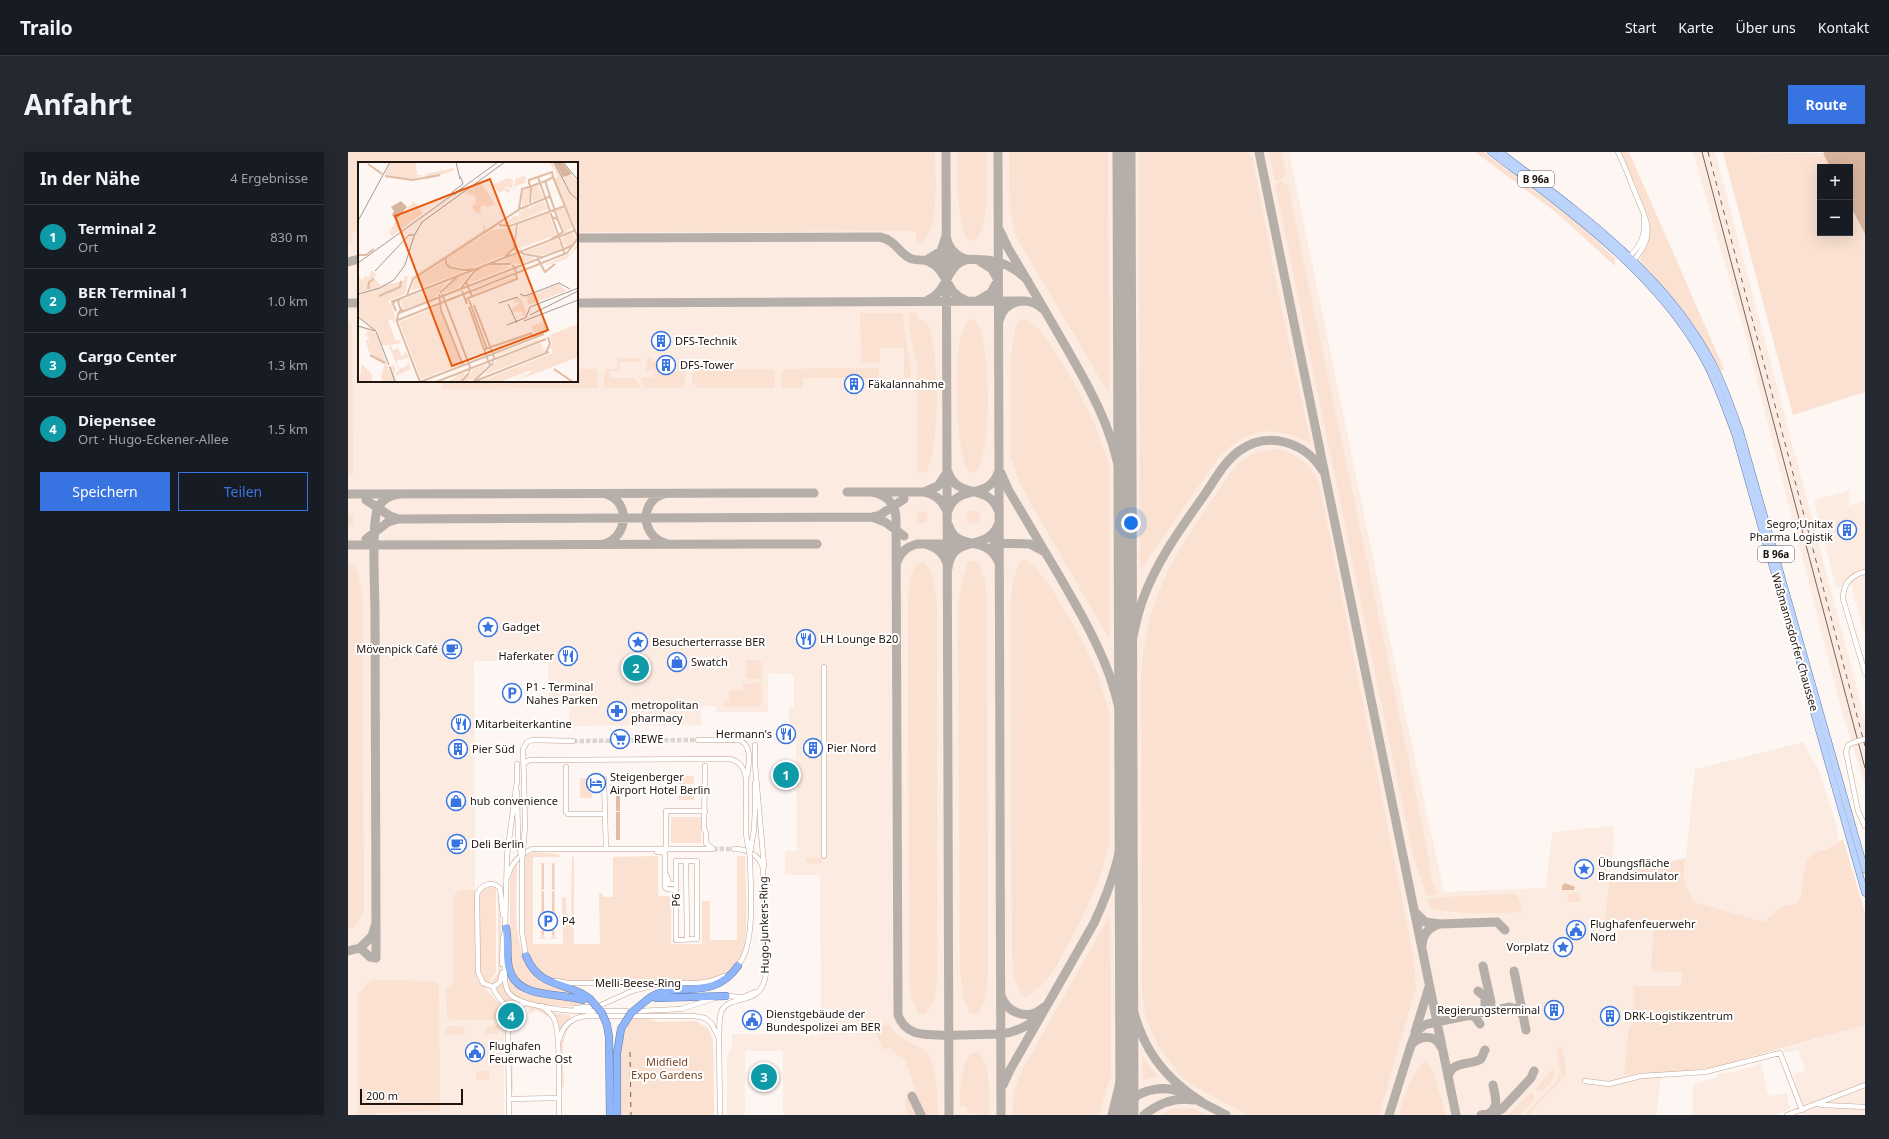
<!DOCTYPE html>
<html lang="de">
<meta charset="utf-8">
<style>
:root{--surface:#171b24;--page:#242831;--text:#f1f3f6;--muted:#9ea1a6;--line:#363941;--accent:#3773e1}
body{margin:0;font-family:"Noto Sans",sans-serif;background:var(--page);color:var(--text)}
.controls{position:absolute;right:12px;top:12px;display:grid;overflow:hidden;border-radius:0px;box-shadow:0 4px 16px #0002}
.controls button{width:36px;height:36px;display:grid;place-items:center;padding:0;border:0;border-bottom:1px solid var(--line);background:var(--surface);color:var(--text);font:20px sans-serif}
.scale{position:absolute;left:12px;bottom:10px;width:103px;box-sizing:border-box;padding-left:4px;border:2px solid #20150e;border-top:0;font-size:11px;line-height:14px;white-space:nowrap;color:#20150e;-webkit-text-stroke:3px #fff;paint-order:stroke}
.you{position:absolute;left:783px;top:371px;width:14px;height:14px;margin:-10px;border:3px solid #fff;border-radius:50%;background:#1a73e8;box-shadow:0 0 0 6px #1a73e833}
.badge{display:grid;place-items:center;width:26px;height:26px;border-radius:50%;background:var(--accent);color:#fff;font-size:13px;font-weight:700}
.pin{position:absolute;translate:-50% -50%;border:2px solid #fff;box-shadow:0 1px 4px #0006}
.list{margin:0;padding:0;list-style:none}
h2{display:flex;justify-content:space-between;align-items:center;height:52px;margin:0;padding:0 16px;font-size:17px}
h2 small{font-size:13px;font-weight:400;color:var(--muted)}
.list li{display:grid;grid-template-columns:26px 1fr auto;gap:12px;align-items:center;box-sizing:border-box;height:64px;padding:0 16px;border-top:1px solid var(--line)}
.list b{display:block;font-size:15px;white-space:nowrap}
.list p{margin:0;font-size:13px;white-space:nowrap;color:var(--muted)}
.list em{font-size:13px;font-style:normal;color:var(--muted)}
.actions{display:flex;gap:8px;padding:12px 16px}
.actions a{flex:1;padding:9px 0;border:1px solid var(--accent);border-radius:0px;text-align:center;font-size:14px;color:var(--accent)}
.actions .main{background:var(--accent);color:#fff}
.map{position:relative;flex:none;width:1517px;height:963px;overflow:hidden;border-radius:0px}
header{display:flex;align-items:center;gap:24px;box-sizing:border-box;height:56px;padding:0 20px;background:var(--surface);border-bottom:1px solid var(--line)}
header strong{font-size:19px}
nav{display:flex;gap:22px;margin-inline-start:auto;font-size:14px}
.intro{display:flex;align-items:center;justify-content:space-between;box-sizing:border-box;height:96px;padding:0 24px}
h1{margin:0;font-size:28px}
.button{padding:10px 18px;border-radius:0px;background:var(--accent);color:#fff;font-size:14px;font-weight:700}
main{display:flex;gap:24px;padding:0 24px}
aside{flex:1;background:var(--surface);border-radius:0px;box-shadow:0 4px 16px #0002}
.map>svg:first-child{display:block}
.built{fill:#fbebe1;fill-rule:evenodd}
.green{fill:#fae1d1}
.forest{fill:#d9b49c}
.water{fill:#e1bca4}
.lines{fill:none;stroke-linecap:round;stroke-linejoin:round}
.stream{stroke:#e1bca4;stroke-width:1}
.taxiway{stroke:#b6aea9;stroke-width:9}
.runway{stroke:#b6aea9;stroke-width:23}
.minor-tunnel{stroke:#dcd4d0;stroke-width:4.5;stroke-dasharray:4.5 2;stroke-linecap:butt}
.minor-casing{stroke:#c3a491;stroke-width:5.5}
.major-casing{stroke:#687ea7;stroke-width:7}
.highway-casing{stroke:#687ea7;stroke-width:8}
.minor{stroke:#fff;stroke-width:4.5}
.major{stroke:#bcd3fc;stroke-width:6}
.highway{stroke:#8fb6fa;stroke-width:7}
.tram{stroke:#706660;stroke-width:1}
.rail{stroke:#706660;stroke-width:1;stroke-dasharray:5 5;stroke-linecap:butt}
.minor-bridge-casing{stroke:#c3a491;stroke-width:5.5;stroke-linecap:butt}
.highway-bridge-casing{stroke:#687ea7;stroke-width:8;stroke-linecap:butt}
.minor-bridge{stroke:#fff;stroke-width:4.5}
.highway-bridge{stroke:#8fb6fa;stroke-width:7}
.labels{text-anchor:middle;stroke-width:4;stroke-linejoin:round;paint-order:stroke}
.shield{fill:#fff;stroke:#635b56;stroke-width:1}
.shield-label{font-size:10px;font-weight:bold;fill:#20150e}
.poi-label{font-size:11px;fill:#20150e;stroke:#fff;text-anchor:start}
.street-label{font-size:11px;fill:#20150e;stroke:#fff}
.park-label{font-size:11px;fill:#7b4926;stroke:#fff}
.inset-river{fill:none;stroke:#e1bca4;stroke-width:2}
.inset-road{fill:none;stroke:#a59c97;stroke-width:1}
.view{fill:#e8590c;fill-opacity:0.15;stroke:#e8590c;stroke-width:2}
.inset-edge{fill:none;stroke:#20150e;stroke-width:2}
</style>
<header>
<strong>Trailo</strong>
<nav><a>Start</a><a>Karte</a><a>Über uns</a><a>Kontakt</a></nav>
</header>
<div class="intro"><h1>Anfahrt</h1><a class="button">Route</a></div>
<main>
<aside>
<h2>In der Nähe<small>4 Ergebnisse</small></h2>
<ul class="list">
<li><span class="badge" style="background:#0f9aa8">1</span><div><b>Terminal 2</b><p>Ort</p></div><em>830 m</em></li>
<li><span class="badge" style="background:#0f9aa8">2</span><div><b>BER Terminal 1</b><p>Ort</p></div><em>1.0 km</em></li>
<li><span class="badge" style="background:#0f9aa8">3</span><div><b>Cargo Center</b><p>Ort</p></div><em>1.3 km</em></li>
<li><span class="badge" style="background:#0f9aa8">4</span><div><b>Diepensee</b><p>Ort · Hugo-Eckener-Allee</p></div><em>1.5 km</em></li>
</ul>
<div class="actions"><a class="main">Speichern</a><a>Teilen</a></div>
</aside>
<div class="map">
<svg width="1517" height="963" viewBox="0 0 1517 963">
<rect width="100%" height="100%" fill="#fdf6f2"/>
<path class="built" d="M0 0H941L1057 561 1096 740 1196 736 1198 734 1204 682 1206 680 1265 674 1266 687 1256 772 1306 773 1334 820 1333 834 1286 835 1285 874H1281L1276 921 1281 923 1314 919 1308 963H435V899H397V963H379V906L384 892V882L473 883 472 723H437V699H449L448 576 441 575V556L446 555V525L443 522 420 521V560H369L368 554H353V573L221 574V554L201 555 200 509H126L127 738H111L105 744 106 830 104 868H156V963H0ZM11 11H229V229H11Z
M1345 0H1367L1517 567V632L1494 560 1397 182Z
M1502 338 1500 354 1517 348V484L1503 432 1488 436 1466 348Z
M1455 590 1471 619 1488 672 1490 684V690L1481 696 1474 697 1456 718 1453 744 1449 751 1433 755 1416 770 1347 750 1340 743 1335 715 1338 706 1347 617Z
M1517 873V963H1455V957L1445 923 1457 919 1450 897 1442 900H1437L1435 897Z
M1413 911 1420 944 1439 941 1442 957 1429 963H1345V934L1348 932 1369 925 1372 921 1387 920Z"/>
<path class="green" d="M0 0H587C587 19 592 80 573 90L568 89V79L229 80V11H11V80L4 81V90L0 91Z
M609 0H638C638 17 643 82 625 89L618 86C609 58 609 29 609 0Z
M661 0H760L761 242 668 84 662 57Z
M791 0H900L902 4H904L933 155 963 291C923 273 902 274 871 305L792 418Z
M921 0H933L938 22 933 28 927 29Z
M1127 0H1136L1229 71 1267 106V114L1210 62Z
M1273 0H1281L1376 217 1373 219 1347 174 1322 142 1292 108 1301 84 1302 69Z
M1375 0 1475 1 1482 15H1472V81H1502V53L1517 82V240L1445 263Z
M933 30 940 34C986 257 1035 480 1080 703L1083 725 1089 742 1079 744 1064 700 927 32Z
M512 161H555C555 183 563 204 563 226H556V196H532L531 211H519L513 209Z
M561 161H569V168C573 168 577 168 579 172 592 193 592 301 578 320L569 321V212L561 179Z
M676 166 692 178 705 196 727 233 746 271 761 313V487L673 334 662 303V208L668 174 672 169Z
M625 167C644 176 645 312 626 321L620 319C607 294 607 215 612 187 614 181 617 175 619 170Z
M0 170 4 171 5 310V321L0 323Z
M269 206H291L293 208V210H272V218L262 219V226H287L292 236H255L257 217H269Z
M299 206H305V209H316V210H311V215H326V219H330V206L334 207V217H338L336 232 332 236H297L291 226 306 225V218L298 219Z
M504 216 505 218H508V216H531V226H455V236H434L433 221 437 217Z
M229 217H249L250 236 94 237V229H229Z
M348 217H423L427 221V236H350L344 231V222Z
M931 297C953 305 960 310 971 330L1065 802 1068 835 1031 963H899L846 934 834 925 810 894 797 863 794 836 793 521C796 491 801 460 814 432 829 396 860 355 882 322 897 302 907 299 931 297Z
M618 365a7 7 0 1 1 14 0a7 7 0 1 1-14 0Z
M568 365a6 6 0 1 1 12 0a6 6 0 1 1-12 0Z
M0 361 5 363V373L0 374Z
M677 408 686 414 701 432 734 488 748 518 762 563V691L751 727 734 766 706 818 694 833 678 845 673 843 666 824 664 804 662 456 665 431 671 411Z
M624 409 629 410 632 414 637 430 639 453 640 822C639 832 638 858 627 863L622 861 615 844 612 817 610 454 614 428 620 411Z
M0 411 7 414 11 426 14 443 16 757 8 773 3 777H0Z
M571 411H577L583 419 589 452V822C588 834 588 856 575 863L570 861 563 844 561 819 560 458C561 444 559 420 571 411Z
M398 508H411L414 511V553L411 554 378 555 375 553V549H381V538H395V532L413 531V527L398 526Z
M331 624H346V632H331Z
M232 626H244V646H232Z
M331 639H346V648H331Z
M323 665H353V691H323Z
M1495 687 1517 761V873L1367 915 1339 919 1294 921 1281 923 1276 922 1281 873 1285 874 1286 834H1333L1334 820 1303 819 1306 773H1256L1262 723 1338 706C1333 720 1337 739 1347 750L1416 770 1433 755 1449 751 1453 744 1456 718 1460 707 1466 701 1481 696Z
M186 700 210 702 214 705H185V792H215L214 745H218L219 765 226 778V792H252L251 741H254L255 745H265V705L310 704V744H323V792H354V749H362V788H389V704H397C397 727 402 787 393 805 386 819 372 826 358 829H219C177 824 177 791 177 756 177 739 177 721 176 704Z
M224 705H226V768L223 761Z
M458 706H474V710C470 712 462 712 458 710Z
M169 709C169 744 163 782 180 813L235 845 183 837 166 824 162 807V726Z
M191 711H198L196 712V738H193V712Z
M202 711H209L207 712V738H204V712Z
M140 735 148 736V821L139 832 136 831 132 822 131 745 135 736Z
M150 737 153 747V822L150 829 143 833 141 831 148 824 150 820Z
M111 738H127L128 822 130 829 138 835V837L155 856 156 868H104L99 865 98 838 106 830 105 744Z
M193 739H196V785L198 787H191L193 785Z
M204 739H207V785L209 787H202L204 785Z
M1232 741V750H1220L1219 742Z
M1168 742 1171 746 1174 760C1156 761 1095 763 1082 755L1080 747 1095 745Z
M762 763 763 922 751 963H664L666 939 673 920Z
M159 817 166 830 236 851 239 854C220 855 173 856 162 838 158 832 159 824 159 817Z
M23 828 86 829 91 833 92 959 48 960 46 961H28L26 963H12L10 961V842Z
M153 831H155C159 840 162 847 171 851L163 858 149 840V836Z
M177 853 194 857 201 862 199 864 188 858 181 862V855H174Z
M206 861 221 863 223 866 212 878 205 862Z
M284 867H300L310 870 347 869 360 876 365 888 366 963H272C272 932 265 894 284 867Z
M224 870 225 871C209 886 216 915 216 935L213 934V886L216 878Z
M150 873 151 882H137L138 875 141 874Z
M542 873C553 890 560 889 576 898 590 907 589 948 590 963H577C569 944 564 925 556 906L549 903 541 895 535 898 525 874Z
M100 874H114L117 878V883L98 882 97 879Z
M1214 895 1219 922 1180 963H1177L1208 930 1211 922 1212 928 1214 926 1208 896Z
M629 900 632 901C643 918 641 944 641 963L619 961V955H612C612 942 612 901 629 900Z
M164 902 165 938H163L162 903Z
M794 904 809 924 795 928Z
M1078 907 1085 919 1098 963H1051C1056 943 1064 922 1078 907Z
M1206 916C1207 927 1202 933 1194 939L1187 937Z
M128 919H141V928H128Z
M1183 940 1186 943 1185 949 1171 963H1160Z
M560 945 568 963H559L557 947Z
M843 956 861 963H812L824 957Z"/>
<path class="forest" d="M1477 0H1517V82L1502 53V15H1482L1475 1Z"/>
<path class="water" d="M268 641H272V659H268Z
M268 660H272V688H268Z
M1217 731 1227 735 1226 738H1214V734Z"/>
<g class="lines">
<path class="stream" d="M195 712V737
M205 713V737
M195 740V782
M205 740V783"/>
<path class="taxiway" d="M598 0 601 963
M650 0 653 963
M911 0 1108 963
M652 79 660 96C678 126 696 157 714 188 748 248 771 286 777 357
M229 86 532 85C550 89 550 102 564 107 572 109 581 108 589 108 623 108 655 101 680 129
M580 107 593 99 598 84C600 95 606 103 617 107
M579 109C600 116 597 141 617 148
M631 109 644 117 650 128 643 141 631 148
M0 110 11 107
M580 148C600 140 597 114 618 108
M0 151H11
M229 151 674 149
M651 169C656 148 680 143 695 157
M600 320C609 348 640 331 650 358
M653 321 661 339C678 367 695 397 712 425 747 486 773 531 778 603
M499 340H580
M524 340C538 342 547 352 548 365L550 863C553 871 558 877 566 880 579 886 635 882 653 882 670 880 683 873 695 860
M576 340 590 334 598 322
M576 340C588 342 595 349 599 360
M0 342 466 341
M316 342C291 349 293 384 317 391
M556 347 532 363 524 365 537 370 556 384
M18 348 42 364 51 367 524 365
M600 359C609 331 640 349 650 321
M601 374C609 400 638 382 650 409
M18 387 40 370 50 367
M646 391 682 392 695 399
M256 392C280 385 283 350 258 342
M577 392C590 395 598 403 600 416 604 381 639 401 650 373
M0 393 469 392
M549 410C553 399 559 395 569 392H605
M778 533C781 504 785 475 795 447 809 408 834 375 857 342 867 327 877 309 891 299 920 278 957 290 975 319
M1067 760 1077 770 1092 772C1081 775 1075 782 1074 793
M28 771 24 784 12 796 22 805 28 806V779L27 460C27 440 23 369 30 356 34 347 43 343 52 342
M1092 772 1149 770 1157 778
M0 799 12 796
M1135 814 1143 850 1141 856 1135 860
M1166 819 1178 878
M779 828C787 882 806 920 854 950
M1130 839 1137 845V854
M653 844C660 862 681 869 696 855
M1120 863 1127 865 1132 872
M1067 880 1081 835
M1062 897C1065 886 1068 877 1079 872L1162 855 1170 857 1175 864
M1100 925C1104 908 1122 914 1133 907L1137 898
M655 933 662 918 746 771C764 733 776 695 778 653
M564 944 573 963
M849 948 878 963
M1140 962C1152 956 1147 944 1145 933
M764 963 775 918 779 878
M770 963C784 939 812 930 838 942
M796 963C811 951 827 945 845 948
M1041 963 1063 893C1072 883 1087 882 1093 895
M1133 963 1148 960 1154 957 1183 926 1186 919"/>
<path class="runway" d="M776 0 779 963"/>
<path class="minor-tunnel" d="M225 589 350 588
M365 697H386"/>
<g class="minor-casing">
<path id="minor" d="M1270 0C1277 14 1282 28 1288 43 1300 71 1308 85 1284 110
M1279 107C1292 95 1298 84 1296 66
M1517 420C1503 423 1495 432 1495 447L1517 521
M476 515V704
M350 588H391C405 593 401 612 399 624
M1507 590 1500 593 1498 600 1510 659 1517 674
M407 593V615
M176 611 182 608 382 607C402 612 398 633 398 648
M169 612V631
M407 612 416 714
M357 614 356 677 358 681V691L365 697
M218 615V660
M256 627 258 697
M176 629 175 597 179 590 185 588 225 589
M169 640 170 686
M407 657V631
M220 662H257
M318 698V659H357
M309 700H315L317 703V735L319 737 328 738
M328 709H349V787L328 788Z
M338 709 339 787
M174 711V780L178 805
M160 724C163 711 171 703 184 697H365
M319 724 321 732H328
M157 779 159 703 169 629
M157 808C157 819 155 832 161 841 172 856 229 860 247 859
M154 812 155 786 157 778
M388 815C409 797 402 732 402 705
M208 829 219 831H351L363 829 376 824
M145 835 135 831 130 820 129 743C132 733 144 728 152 736L155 763
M145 835C147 845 158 850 160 861L161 963
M145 835 152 830 154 821
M377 844 395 845 407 840
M253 853 284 839 307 833
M194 854C198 858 204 862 206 867 213 880 211 945 211 963
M227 856 242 855
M257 859H279
M291 859 333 857 364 847
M161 864 168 856 177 851
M260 864H276
M286 864H346L357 866 363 871 371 886 372 963
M371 886C372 877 370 866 374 858 384 841 414 856 418 821L415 716C411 703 400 697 386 697
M211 888C216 867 231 863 250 864
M1237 929 1261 932 1293 924 1357 920 1432 901 1454 958
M161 947 211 946
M1470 952 1475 953 1517 955
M1439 963 1517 933"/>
</g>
<g class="major-casing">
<path id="major" d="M1143 0C1219 58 1306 119 1354 204 1368 228 1377 256 1387 282L1517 741
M1152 0C1232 61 1318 121 1365 212 1376 233 1384 256 1392 279L1517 718"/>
</g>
<g class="highway-casing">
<path id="highway" d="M158 776C161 789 158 803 161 816 168 848 212 840 235 848
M178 804C192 838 218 828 242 847
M308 846 378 844
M300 847C329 826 363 852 390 814
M259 873 261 885 262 963
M269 963V901L273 877"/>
</g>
<use href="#minor" class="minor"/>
<use href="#major" class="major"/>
<use href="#highway" class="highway"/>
<path class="tram" d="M1354 0 1517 616"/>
<path class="rail" d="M1360 0 1517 594
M282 900 283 963"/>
<g class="minor-bridge-casing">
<path id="minor-bridge" d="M1507 590 1517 587
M398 648V682L402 705
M170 686 173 704
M402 701 406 678 407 657
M174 711 177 674 176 629"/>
</g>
<g class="highway-bridge-casing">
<path id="highway-bridge" d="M242 847 254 861 259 873
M273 877 283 861 300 847"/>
</g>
<use href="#minor-bridge" class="minor-bridge"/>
<use href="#highway-bridge" class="highway-bridge"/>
</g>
<defs>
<g id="building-ring" transform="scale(1)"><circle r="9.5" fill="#fff" stroke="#3773e1" stroke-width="1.5"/><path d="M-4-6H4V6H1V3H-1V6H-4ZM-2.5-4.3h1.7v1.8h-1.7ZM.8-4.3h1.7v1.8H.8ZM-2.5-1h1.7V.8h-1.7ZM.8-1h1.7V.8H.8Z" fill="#3773e1"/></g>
<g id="sight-ring" transform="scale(1)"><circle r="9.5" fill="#fff" stroke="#3773e1" stroke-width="1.5"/><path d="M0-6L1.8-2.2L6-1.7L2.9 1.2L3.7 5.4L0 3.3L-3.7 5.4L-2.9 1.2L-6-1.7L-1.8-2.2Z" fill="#3773e1"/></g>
<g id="restaurant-ring" transform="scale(1)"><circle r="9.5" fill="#fff" stroke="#3773e1" stroke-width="1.5"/><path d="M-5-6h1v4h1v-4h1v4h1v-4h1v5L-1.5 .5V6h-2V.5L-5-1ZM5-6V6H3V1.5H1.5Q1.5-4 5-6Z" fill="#3773e1"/></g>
<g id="cafe-ring" transform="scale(1)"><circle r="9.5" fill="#fff" stroke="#3773e1" stroke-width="1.5"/><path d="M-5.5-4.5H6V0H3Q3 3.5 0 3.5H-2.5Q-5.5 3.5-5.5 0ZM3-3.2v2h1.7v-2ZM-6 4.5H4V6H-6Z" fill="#3773e1"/></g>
<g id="shop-ring" transform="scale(1)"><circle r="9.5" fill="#fff" stroke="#3773e1" stroke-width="1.5"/><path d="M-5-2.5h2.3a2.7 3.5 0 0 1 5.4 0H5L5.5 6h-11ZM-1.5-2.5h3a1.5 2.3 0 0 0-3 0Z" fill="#3773e1"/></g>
<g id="parking-ring" transform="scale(1)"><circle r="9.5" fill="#fff" stroke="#3773e1" stroke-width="1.5"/><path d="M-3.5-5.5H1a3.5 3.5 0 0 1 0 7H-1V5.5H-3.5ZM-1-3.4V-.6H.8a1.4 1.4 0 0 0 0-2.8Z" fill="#3773e1"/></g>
<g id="pharmacy-ring" transform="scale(1)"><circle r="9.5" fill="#fff" stroke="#3773e1" stroke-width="1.5"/><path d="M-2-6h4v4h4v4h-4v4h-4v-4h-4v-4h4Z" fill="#3773e1"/></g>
<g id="supermarket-ring" transform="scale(1)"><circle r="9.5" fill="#fff" stroke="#3773e1" stroke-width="1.5"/><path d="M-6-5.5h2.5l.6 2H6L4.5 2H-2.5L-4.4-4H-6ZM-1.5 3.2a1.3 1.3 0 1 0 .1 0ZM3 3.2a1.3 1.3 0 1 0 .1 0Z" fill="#3773e1"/></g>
<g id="hotel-ring" transform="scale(1)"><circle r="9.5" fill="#fff" stroke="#3773e1" stroke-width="1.5"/><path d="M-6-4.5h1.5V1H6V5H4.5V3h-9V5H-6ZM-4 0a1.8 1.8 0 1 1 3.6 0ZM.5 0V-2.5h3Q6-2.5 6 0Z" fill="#3773e1"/></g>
<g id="civic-ring" transform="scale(1)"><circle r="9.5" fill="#fff" stroke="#3773e1" stroke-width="1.5"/><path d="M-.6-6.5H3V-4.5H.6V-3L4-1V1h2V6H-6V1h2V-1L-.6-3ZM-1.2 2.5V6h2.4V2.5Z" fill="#3773e1"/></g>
</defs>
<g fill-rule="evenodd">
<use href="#building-ring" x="313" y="189"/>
<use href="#building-ring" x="318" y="213"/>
<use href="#building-ring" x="506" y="232"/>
<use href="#building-ring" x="1499" y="378"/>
<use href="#sight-ring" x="140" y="475"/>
<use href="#restaurant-ring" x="458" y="487"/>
<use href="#sight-ring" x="290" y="490"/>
<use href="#cafe-ring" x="104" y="497"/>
<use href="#restaurant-ring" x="220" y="504"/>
<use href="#shop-ring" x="329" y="510"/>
<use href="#parking-ring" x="164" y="541"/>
<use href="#pharmacy-ring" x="269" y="559"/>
<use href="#restaurant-ring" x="113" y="572"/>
<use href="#restaurant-ring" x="438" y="582"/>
<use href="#supermarket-ring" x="272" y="587"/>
<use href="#building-ring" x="465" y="596"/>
<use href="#building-ring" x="110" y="597"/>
<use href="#hotel-ring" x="248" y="631"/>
<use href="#shop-ring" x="108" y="649"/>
<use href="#cafe-ring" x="109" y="692"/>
<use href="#sight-ring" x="1236" y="717"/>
<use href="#parking-ring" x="200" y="769"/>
<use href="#civic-ring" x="1228" y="778"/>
<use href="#sight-ring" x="1215" y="795"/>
<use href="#building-ring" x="1206" y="858"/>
<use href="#building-ring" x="1262" y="864"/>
<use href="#civic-ring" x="404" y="868"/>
<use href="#civic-ring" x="127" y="900"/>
</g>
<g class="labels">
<g class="shield">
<rect x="1170" y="19" width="36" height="16" rx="3"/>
<rect x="1410" y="394" width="36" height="16" rx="3"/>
</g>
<g class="shield-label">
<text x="1188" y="31">B 96a</text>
<text x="1428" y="406">B 96a</text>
</g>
<g class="poi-label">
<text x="327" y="193">DFS-Technik</text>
<text x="332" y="217">DFS-Tower</text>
<text x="520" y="236">Fäkalannahme</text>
<text x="1485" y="376" text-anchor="end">Segro;Unitax<tspan x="1485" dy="13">Pharma Logistik</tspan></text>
<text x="154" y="479">Gadget</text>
<text x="472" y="491">LH Lounge B20</text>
<text x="304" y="494">Besucherterrasse BER</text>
<text x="90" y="501" text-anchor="end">Mövenpick Café</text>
<text x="206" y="508" text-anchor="end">Haferkater</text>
<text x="343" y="514">Swatch</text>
<text x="178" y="539">P1 - Terminal<tspan x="178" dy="13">Nahes Parken</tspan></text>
<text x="283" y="557">metropolitan<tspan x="283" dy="13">pharmacy</tspan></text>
<text x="127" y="576">Mitarbeiterkantine</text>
<text x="424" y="586" text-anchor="end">Hermann's</text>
<text x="286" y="591">REWE</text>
<text x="479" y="600">Pier Nord</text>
<text x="124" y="601">Pier Süd</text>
<text x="262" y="629">Steigenberger<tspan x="262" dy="13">Airport Hotel Berlin</tspan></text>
<text x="122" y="653">hub convenience</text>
<text x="123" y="696">Deli Berlin</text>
<text x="1250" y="715">Übungsfläche<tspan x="1250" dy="13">Brandsimulator</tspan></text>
<text x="214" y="773">P4</text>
<text x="1242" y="776">Flughafenfeuerwehr<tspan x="1242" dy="13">Nord</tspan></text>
<text x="1201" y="799" text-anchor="end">Vorplatz</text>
<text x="1192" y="862" text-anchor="end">Regierungsterminal</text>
<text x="418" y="866">Dienstgebäude der<tspan x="418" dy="13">Bundespolizei am BER</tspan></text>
<text x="1276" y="868">DRK-Logistikzentrum</text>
<text x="141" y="898">Flughafen<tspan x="141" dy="13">Feuerwache Ost</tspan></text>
</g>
<g class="street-label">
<text transform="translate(1447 490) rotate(74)" y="4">Waßmannsdorfer Chaussee</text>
<text transform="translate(328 748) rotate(-90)" y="4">P6</text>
<text transform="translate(416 773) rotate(-91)" y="4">Hugo-Junkers-Ring</text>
<text x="290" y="835">Melli-Beese-Ring</text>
</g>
<g class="park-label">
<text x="319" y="914">Midfield<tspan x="319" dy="13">Expo Gardens</tspan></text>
</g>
</g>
<g transform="translate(10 10)">
<rect width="220" height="220" fill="#fdf6f2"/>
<path d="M32 0H58L59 13H65L55 17 30 14 27 12ZM191 0H197L220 19V65L218 66 206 40 196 17 200 14ZM82 4 83 9 95 6 97 8 68 18 67 12 82 9ZM167 14 170 20 167 17V21L157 24 155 34 157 17ZM150 16 155 18 154 26 148 24 147 28 151 26 152 30 149 31 147 28 141 31 135 23ZM121 18 137 42 128 45 125 40 126 44 122 45 123 50 118 51 114 44 118 42 117 34 107 31ZM180 23 185 35 174 40V25ZM172 26 170 42 164 44V29ZM56 39 65 51 34 74 31 71 38 58ZM185 39 190 47 153 62 144 63 157 53 161 56V50L167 48 163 47 170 44V47ZM203 46 207 47 214 65 207 71 198 48ZM191 51 198 73 159 87 157 82 161 62ZM125 59 128 68 59 113 54 116 50 115 47 132 30 139 31 142 33 141 38 158 36 162 34 157 30 159 38 179 42 178 43 181 32 183 35 188 40 186 44 195 47 190 50 193V196L38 199 41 207 49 204 50 200 52 205 44 208 52 205 53 207 38 214V210L36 211 39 220H25L23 215 27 201 11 190 8 179 12 176 7 174 10 169 2 166 0 170V165L19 171 30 205 36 203 38 211 41 209 28 176 30 183H24L18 165 17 169 7 165 14 166 0 155V132L33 121 50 96 33 122 45 119 47 114 53 115 62 110 125 69ZM157 65 155 85 150 92 111 107 89 103 90 95 134 68ZM204 78a7 7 0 1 1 14 0a7 7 0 1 1-14 0ZM199 77 204 84 200 88 185 93 164 91ZM220 81V85L208 97 185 104 213 91ZM157 93 171 94 176 96 162 102 141 100ZM87 98 90 105 106 110 53 129 56 118ZM134 102 153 105 109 122 121 107ZM13 108 18 112 16 117 23 123 30 120 22 125 0 131V113L4 118 8 114 11 116ZM156 109 152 112 111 127 115 124ZM114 110 99 127 85 131 97 117ZM158 114 155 117 113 132 117 129ZM89 120 76 136 49 147 44 146 43 138ZM201 122 208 129 170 143 169 134ZM158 135 163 137 169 152 168 156 158 160 156 156 158 159 166 156 165 153 156 155 165 152 163 149 154 151 153 147 161 142 160 139 156 141 158 136 149 138ZM81 144 104 202 63 217 41 160ZM186 159 190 167 176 171 174 164ZM220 162V195L155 220 174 211 147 220 174 210 173 208 141 220H120L195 191 194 187 191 188 194 182 192 173ZM166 175H172L135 189 138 186ZM183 176 179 179 137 194 141 191ZM183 181 187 190 126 213 140 197ZM4 202 15 214 13 220H1ZM130 202 120 216 105 220 116 207ZM104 211 108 212 102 220H89Z" fill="#fae1d1"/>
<path d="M197 0H204L214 12 205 15ZM43 39 49 45 38 58 34 53 36 49 33 45Z" fill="#d9b49c"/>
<path class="inset-river" d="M10 2 24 12M27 14 54 18 82 13M180 15 207 92M187 19 200 58M161 47 164 28V27L171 25 172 24H174L190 18 193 16 195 15 194 10 171 18V21L172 23V24L173 25V26L172 41M159 62 156 87 166 92M141 63 152 64 207 44M193 77 205 70 200 58 195 55M165 92 184 95M0 93H8L16 87M147 95 156 86M179 95 187 110 197 102M88 96V101L91 105 105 108 118 107M130 102H153M108 120 114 134M103 126 116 110 125 104M10 127 11 120 16 117M104 129 109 142M82 131 100 114M81 132 83 148 105 203M84 132 112 205 111 210M49 133 55 117 162 47 193 34M21 134 42 125 43 119M43 136 40 140 43 148M111 138 129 187M108 139 110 136 159 117 157 106 154 103M33 140 218 68M116 143 136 195 135 200M111 145 132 204M38 149 35 142 38 138M45 149 43 147 40 152 39 160 62 220M41 151 216 83M40 158 209 91 220 76 195 15M176 176 173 173 176 174 189 169M127 187 174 171 170 172M187 192 192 182 190 175M12 193 27 201M196 207 215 220M62 220 186 172M78 220 188 177M103 220 111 211M115 220 135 201M115 220 191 190"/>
<path class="inset-road" d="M98 0 102 17V14M196 0 212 31 220 38M205 0 220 18M103 16 105 22 94 30 96 33 105 26 107 27M0 59 32 0M0 101 140 0M17 109 51 73H56M0 132 22 126 36 118 47 103 56 74 64 60 147 0M162 132 167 134 201 121 212 127M141 141 160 135M150 142 159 161M172 153 220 129M0 155 18 169 31 203M168 156 172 145 220 126M166 159 220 138M149 163 167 156M0 164 17 169M32 205 37 220"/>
<path class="view" d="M132 17 190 168 94 204 37 54Z"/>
<rect width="220" height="220" class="inset-edge"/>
</g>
</svg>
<div class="controls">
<button>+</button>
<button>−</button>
</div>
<div class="scale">200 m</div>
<div class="you"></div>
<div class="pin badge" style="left:438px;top:623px;background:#0f9aa8">1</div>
<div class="pin badge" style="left:288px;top:516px;background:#0f9aa8">2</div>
<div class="pin badge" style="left:416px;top:925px;background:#0f9aa8">3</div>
<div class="pin badge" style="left:163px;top:864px;background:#0f9aa8">4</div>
</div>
</main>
